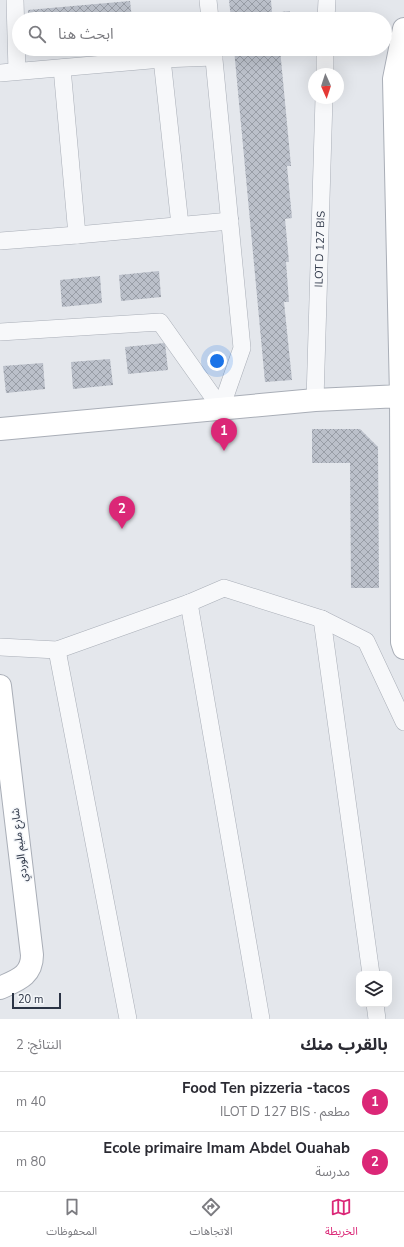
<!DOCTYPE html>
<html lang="ar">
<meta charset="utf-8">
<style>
:root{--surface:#fff;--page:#f2f2f3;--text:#2b2b33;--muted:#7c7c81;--line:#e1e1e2;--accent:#db2777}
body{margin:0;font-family:"Nunito Sans","Noto Sans Arabic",sans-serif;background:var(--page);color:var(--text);direction:rtl}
.controls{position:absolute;right:12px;bottom:12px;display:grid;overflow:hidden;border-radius:8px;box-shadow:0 4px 16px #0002}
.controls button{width:36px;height:36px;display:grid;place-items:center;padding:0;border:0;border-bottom:1px solid var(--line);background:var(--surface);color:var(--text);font:20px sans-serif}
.compass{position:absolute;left:308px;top:68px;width:36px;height:36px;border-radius:50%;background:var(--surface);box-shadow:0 4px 16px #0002;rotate:177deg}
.scale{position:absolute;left:12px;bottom:10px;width:49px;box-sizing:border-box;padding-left:4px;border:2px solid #2b3445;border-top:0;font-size:11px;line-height:14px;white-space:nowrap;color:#2b3445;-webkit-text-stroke:3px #f4f6f9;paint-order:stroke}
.you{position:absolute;left:217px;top:361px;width:14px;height:14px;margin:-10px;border:3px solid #fff;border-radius:50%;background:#1a73e8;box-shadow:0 0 0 6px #1a73e833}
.badge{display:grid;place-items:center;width:26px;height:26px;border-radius:50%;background:var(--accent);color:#fff;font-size:13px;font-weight:700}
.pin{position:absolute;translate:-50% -33px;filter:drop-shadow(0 1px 2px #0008)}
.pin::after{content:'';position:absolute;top:21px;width:14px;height:12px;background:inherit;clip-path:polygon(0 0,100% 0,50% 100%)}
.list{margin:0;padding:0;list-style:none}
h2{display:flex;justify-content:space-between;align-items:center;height:52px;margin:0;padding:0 16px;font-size:17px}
h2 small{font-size:13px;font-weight:400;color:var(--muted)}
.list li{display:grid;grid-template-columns:26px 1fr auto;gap:12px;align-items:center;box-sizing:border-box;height:60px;padding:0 16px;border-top:1px solid var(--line)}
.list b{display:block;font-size:15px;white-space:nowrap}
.list p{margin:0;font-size:13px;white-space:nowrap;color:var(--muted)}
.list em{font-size:13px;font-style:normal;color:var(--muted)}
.icon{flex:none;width:22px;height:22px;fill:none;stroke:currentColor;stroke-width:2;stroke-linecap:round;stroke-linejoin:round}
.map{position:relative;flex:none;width:404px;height:1019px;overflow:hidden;direction:ltr}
.search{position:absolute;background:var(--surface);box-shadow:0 4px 16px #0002;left:12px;right:12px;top:12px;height:44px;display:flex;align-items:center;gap:10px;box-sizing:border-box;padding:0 14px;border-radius:22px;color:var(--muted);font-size:15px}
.sheet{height:172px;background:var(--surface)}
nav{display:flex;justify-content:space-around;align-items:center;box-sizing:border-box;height:56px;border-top:1px solid var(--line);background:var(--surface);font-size:11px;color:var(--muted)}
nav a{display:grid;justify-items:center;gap:2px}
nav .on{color:var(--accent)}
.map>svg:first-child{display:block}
.building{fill:url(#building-cross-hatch)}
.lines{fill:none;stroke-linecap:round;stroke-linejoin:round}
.street-casing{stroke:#a9aeb7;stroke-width:18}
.secondary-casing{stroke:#a9aeb7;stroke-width:24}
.street{stroke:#f7f8fa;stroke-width:17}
.secondary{stroke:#fff;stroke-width:22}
.labels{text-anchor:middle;stroke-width:3;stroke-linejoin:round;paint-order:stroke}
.street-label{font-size:11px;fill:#2b3445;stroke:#f4f6f9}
</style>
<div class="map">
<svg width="404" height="1019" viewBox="0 0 404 1019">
<defs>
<pattern id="building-cross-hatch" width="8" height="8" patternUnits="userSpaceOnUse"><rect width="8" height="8" fill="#bbc0ca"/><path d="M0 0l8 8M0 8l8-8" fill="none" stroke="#989da6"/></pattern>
</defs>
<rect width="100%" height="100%" fill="#e4e7ec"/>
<path class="building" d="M229 0H271L272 13 290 11V19H231Z
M130 1 132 19H29L28 10Z
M234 49H280L291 166H287L292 218 285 219 289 262H286L289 302H284L292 380 265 382Z
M159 271 161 297 121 301 119 275Z
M100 276 102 303 62 307 60 280Z
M165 343 168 370 128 374 125 347Z
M110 359 113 385 73 389 71 362Z
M43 363 45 389 6 393 3 366Z
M312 429H360L378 447 379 588H351L350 463H312Z"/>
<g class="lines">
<g class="street-casing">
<g id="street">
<path d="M15 0 17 71"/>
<path d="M208 0 210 19"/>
<path d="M326 19 327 0"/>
<path d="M213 49 242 348 221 408"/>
<path d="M162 59 180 225"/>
<path d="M62 68 77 235"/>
<path d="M0 73 162 59 214 57"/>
<path d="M325 74V49"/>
<path d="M0 241 77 235 230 221"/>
<path d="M0 332 160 322 221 408"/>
<path id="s1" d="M315 400 324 98"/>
<path d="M189 603 261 1019"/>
<path d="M322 619 371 974"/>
<path d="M0 647 57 650 189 603 224 588 322 619 366 641 404 722"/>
<path d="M57 650 128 1019"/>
<path d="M375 1004 377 1019"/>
</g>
</g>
<g class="secondary-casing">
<path id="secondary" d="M404 29 394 79 401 396 402 642 404 648
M0 429 315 400 401 396
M0 686 32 955C32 976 17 980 0 988"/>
</g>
<use href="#street" class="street"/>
<use href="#secondary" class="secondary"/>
</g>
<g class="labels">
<g class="street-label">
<text dy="4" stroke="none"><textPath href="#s1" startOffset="151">ILOT D 127 BIS</textPath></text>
<text transform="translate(19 845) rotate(-97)" y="4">شارع مليم الوردي</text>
</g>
</g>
</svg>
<div class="controls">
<button><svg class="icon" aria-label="layers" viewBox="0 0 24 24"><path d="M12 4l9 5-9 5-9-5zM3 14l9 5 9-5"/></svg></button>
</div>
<svg class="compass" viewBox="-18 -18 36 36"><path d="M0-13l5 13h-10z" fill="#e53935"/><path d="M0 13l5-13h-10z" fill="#7c7c81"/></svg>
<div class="scale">20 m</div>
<div class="you"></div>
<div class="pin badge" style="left:224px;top:451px">1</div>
<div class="pin badge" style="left:122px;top:529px">2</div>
<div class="search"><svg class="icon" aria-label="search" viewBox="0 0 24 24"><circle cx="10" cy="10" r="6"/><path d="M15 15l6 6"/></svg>ابحث هنا</div>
</div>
<section class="sheet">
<h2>بالقرب منك<small>النتائج: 2</small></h2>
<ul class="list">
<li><span class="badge">1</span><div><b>Food Ten pizzeria -tacos</b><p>مطعم · ILOT D 127 BIS</p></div><em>40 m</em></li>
<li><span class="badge">2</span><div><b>Ecole primaire Imam Abdel Ouahab</b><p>مدرسة</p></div><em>80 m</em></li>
</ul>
</section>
<nav>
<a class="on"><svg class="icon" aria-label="map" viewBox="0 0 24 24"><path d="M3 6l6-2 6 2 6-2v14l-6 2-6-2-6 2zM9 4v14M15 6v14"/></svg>الخريطة</a>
<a><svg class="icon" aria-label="directions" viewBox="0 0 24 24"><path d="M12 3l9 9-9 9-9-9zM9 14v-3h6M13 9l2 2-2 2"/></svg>الاتجاهات</a>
<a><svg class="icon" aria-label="saved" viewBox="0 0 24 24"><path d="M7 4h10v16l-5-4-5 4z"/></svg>المحفوظات</a>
</nav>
